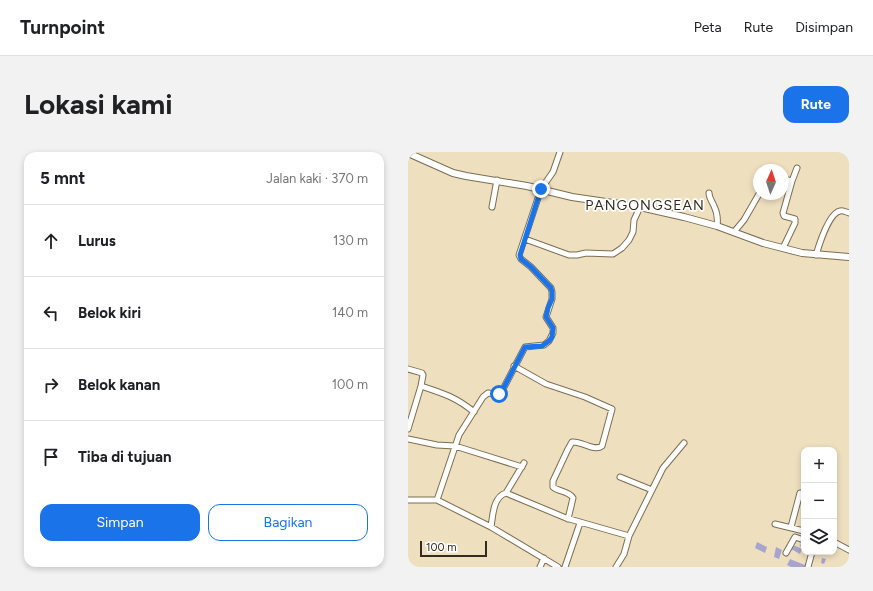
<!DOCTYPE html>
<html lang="id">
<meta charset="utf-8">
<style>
:root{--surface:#fff;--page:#f2f2f2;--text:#202124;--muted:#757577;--line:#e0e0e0;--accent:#1a73e8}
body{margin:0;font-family:Figtree,sans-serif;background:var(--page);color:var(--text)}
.controls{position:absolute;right:12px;bottom:12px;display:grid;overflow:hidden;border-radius:8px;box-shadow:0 2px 6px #0003}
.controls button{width:36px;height:36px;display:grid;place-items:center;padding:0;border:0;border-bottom:1px solid var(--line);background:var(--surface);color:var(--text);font:20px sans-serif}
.compass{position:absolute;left:345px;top:12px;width:36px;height:36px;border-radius:50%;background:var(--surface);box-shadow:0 2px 6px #0003;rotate:3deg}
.scale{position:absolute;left:12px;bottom:10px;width:67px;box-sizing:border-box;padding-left:4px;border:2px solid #312c1f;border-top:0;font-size:11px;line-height:14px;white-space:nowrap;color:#312c1f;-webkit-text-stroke:3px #fff;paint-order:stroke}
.stop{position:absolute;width:12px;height:12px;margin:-9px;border:3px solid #1a73e8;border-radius:50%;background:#fff}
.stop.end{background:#1a73e8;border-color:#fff;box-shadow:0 1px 4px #0008}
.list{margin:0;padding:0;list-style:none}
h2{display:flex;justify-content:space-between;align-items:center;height:52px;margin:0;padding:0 16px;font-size:17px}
h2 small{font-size:13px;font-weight:400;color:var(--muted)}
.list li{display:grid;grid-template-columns:26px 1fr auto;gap:12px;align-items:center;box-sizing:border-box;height:72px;padding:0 16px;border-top:1px solid var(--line)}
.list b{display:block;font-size:15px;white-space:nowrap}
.list em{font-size:13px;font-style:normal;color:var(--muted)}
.actions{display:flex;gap:8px;padding:12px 16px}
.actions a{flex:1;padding:9px 0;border:1px solid var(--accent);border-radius:12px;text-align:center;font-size:14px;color:var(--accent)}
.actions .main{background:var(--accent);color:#fff}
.icon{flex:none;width:22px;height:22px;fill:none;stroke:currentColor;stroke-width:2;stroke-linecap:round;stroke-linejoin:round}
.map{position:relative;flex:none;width:441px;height:415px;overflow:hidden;border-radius:12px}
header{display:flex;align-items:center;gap:24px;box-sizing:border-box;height:56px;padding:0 20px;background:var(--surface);border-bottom:1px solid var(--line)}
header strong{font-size:19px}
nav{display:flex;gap:22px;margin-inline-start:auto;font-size:14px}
.intro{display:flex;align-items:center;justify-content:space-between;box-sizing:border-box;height:96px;padding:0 24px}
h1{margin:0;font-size:28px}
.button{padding:10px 18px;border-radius:12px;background:var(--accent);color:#fff;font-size:14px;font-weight:700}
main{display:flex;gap:24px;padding:0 24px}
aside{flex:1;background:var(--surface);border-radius:12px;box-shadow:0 2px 6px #0003}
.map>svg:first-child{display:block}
.building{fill:#a7a5cf}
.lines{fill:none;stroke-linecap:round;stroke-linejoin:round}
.minor-casing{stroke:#7c6e51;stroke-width:7}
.tertiary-casing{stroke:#7c6e51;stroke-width:8}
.minor{stroke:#fff;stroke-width:5}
.tertiary{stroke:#fff;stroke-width:6}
.route{stroke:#1a73e8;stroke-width:5}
.labels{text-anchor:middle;stroke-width:3.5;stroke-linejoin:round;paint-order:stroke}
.quarter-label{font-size:14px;letter-spacing:1px;fill:#312c1f;stroke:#fff}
</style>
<header>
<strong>Turnpoint</strong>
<nav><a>Peta</a><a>Rute</a><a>Disimpan</a></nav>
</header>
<div class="intro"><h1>Lokasi kami</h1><a class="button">Rute</a></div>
<main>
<aside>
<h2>5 mnt<small>Jalan kaki · 370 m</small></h2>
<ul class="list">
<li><svg class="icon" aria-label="ahead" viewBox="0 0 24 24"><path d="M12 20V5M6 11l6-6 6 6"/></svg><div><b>Lurus</b></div><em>130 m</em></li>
<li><svg class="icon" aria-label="left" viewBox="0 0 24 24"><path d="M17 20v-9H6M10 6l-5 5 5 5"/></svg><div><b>Belok kiri</b></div><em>140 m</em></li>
<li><svg class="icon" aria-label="right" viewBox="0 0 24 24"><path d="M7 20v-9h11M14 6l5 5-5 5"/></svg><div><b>Belok kanan</b></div><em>100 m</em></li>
<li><svg class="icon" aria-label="arrive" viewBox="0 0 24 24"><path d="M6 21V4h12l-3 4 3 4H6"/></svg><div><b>Tiba di tujuan</b></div></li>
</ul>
<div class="actions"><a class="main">Simpan</a><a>Bagikan</a></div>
</aside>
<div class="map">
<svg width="441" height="415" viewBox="0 0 441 415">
<rect width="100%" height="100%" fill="#eedfbf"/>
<path class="building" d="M394 389 396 390V396L392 394Z
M349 390 359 395 357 401 347 396Z
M385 393 394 397 392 402 383 397Z
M368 395 374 398 371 407 366 405Z
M414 406 418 407 416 412 413 411Z
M382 407 397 413V415H383L379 413Z"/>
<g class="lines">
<g class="minor-casing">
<path id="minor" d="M375 27 384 29
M301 41C301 46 304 49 306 54 309 60 310 67 309 74
M84 55 89 28
M326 80 336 68 351 42
M117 87 161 103H169L178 101 205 102 214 96 221 88 225 80 226 68 232 55
M375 96 387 71V67L376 64 375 61 384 29 389 16
M408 103C411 93 421 61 432 59 435 58 438 60 441 61
M106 214 138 232 177 245 204 257 194 294C186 300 174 289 164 290L160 297 145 329V335C151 340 161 339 165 346L160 367
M0 217 14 221 15 223 13 234C34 241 48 245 66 260
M0 277 13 234
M0 287 29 293 47 294 114 315
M212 325 244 338
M98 341 116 311
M0 348H29L83 375 150 415
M29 348 51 283 75 245 80 241 89 242 94 239 117 195 136 193 141 189 145 181V176L138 165 144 147V140L143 136 123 115 113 107 111 103 133 37 145 20 152 0
M367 372 396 379
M83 375C85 363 85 345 98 341L158 366 221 384
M383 375 392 341
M426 390 441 398
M378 401 387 385 396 388
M132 415 136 406
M157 415 172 371
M208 415 216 402 221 384 255 316 276 291
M400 415 404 400"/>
</g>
<g class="tertiary-casing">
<path id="tertiary" d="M0 1 45 21 58 24 119 34 164 45 232 55 276 65 309 74 355 91 394 101 441 105"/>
</g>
<use href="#minor" class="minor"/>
<use href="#tertiary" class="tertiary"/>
</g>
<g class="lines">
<path class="route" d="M91 242 94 239 117 195 134 194 141 189 144 185 145 176 138 165 140 156 144 147V140L143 136 123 115 113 107 112 103 133 37"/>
</g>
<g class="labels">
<g class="quarter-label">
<text x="237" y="58">PANGONGSEAN</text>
</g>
</g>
</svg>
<div class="controls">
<button>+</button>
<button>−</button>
<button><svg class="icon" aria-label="layers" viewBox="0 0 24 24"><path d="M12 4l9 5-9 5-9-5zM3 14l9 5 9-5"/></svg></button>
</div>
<svg class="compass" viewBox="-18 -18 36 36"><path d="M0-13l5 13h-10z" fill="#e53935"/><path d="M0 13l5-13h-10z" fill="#757577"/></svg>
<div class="scale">100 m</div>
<div class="stop" style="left:91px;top:242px"></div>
<div class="stop end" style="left:133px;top:37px"></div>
</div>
</main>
